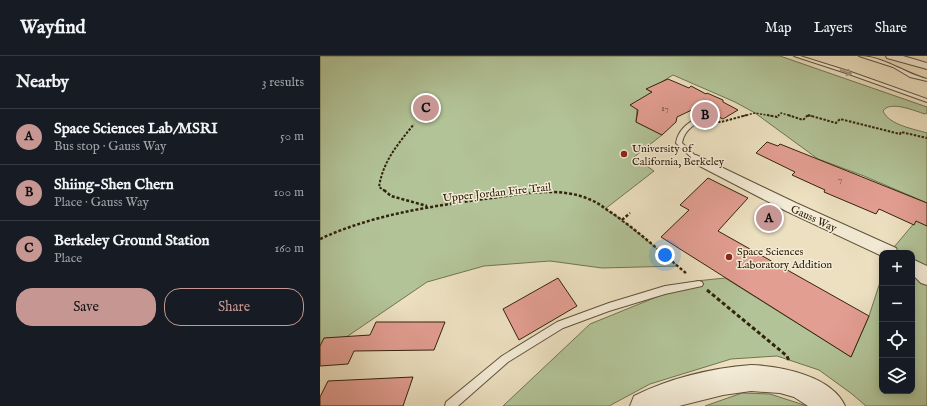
<!DOCTYPE html>
<meta charset="utf-8">
<style>
:root{--surface:#171b24;--page:#20242c;--text:#f1f3f6;--muted:#9ea1a6;--line:#363941;--accent:#c59692}
body{margin:0;font-family:"IM FELL English",serif;background:var(--page);color:var(--text)}
.controls{position:absolute;right:12px;bottom:12px;display:grid;overflow:hidden;border-radius:8px;box-shadow:0 2px 10px #0003}
.controls button{width:36px;height:36px;display:grid;place-items:center;padding:0;border:0;border-bottom:1px solid var(--line);background:var(--surface);color:var(--text);font:20px sans-serif}
.you{position:absolute;left:345px;top:199px;width:14px;height:14px;margin:-10px;border:3px solid #fff;border-radius:50%;background:#1a73e8;box-shadow:0 0 0 6px #1a73e833}
.badge{display:grid;place-items:center;width:26px;height:26px;border-radius:50%;background:var(--accent);color:#111;font-size:13px;font-weight:700}
.pin{position:absolute;translate:-50% -50%;border:2px solid #fff;box-shadow:0 1px 4px #0006}
.list{margin:0;padding:0;list-style:none}
h2{display:flex;justify-content:space-between;align-items:center;height:52px;margin:0;padding:0 16px;font-size:17px}
h2 small{font-size:13px;font-weight:400;color:var(--muted)}
.list li{display:grid;grid-template-columns:26px 1fr auto;gap:12px;align-items:center;box-sizing:border-box;height:56px;padding:0 16px;border-top:1px solid var(--line)}
.list b{display:block;font-size:15px;white-space:nowrap}
.list p{margin:0;font-size:13px;white-space:nowrap;color:var(--muted)}
.list em{font-size:13px;font-style:normal;color:var(--muted)}
.actions{display:flex;gap:8px;padding:12px 16px}
.actions a{flex:1;padding:9px 0;border:1px solid var(--accent);border-radius:16px;text-align:center;font-size:14px;color:var(--accent)}
.actions .main{background:var(--accent);color:#111}
.icon{flex:none;width:22px;height:22px;fill:none;stroke:currentColor;stroke-width:2;stroke-linecap:round;stroke-linejoin:round}
.map{position:relative;flex:none;width:607px;height:350px;overflow:hidden}
header{display:flex;align-items:center;gap:24px;box-sizing:border-box;height:56px;padding:0 20px;background:var(--surface);border-bottom:1px solid var(--line)}
header strong{font-size:19px}
nav{display:flex;gap:22px;margin-inline-start:auto;font-size:14px}
main{display:flex}
aside{flex:1;background:var(--surface)}
.map>svg:first-child{display:block}
.green{fill:#b2c397;stroke:#727352}
.building{fill:#e39e92;stroke:#33230e}
.lines{fill:none;stroke-linecap:round;stroke-linejoin:round}
.service-casing{stroke:#61523a;stroke-width:2}
.minor-casing{stroke:#61523a;stroke-width:2}
.tertiary-casing{stroke:#61523a;stroke-width:2}
.path-far3{stroke:#33230e;stroke-width:1.5;stroke-dasharray:2 1.5;stroke-linecap:butt}
.path-far2{stroke:#33230e;stroke-width:2;stroke-dasharray:2.5 1.5;stroke-linecap:butt}
.path-far1{stroke:#33230e;stroke-width:2.5;stroke-dasharray:3 2;stroke-linecap:butt}
.path{stroke:#33230e;stroke-width:3;stroke-dasharray:4 2.5;stroke-linecap:butt}
.service{fill:#f3ebd6;fill-rule:evenodd}
.minor{fill:#f3ebd6;fill-rule:evenodd}
.tertiary{fill:#f3ebd6;fill-rule:evenodd}
.oneway{stroke:#9d917c}
.poi-dot{fill:#8f2418;stroke:#f3ebd6;stroke-width:1.5}
.labels{text-anchor:middle;stroke-width:3;stroke-linejoin:round;paint-order:stroke}
.number-label{font-size:9px;fill:#5f422f}
.poi-label{font-size:11px;fill:#33230e;stroke:#f3ebd6;text-anchor:start}
.street-label{font-size:11px;fill:#33230e;stroke:#f3ebd6}
</style>
<header>
<strong>Wayfind</strong>
<nav><a>Map</a><a>Layers</a><a>Share</a></nav>
</header>
<main>
<aside>
<h2>Nearby<small>3 results</small></h2>
<ul class="list">
<li><span class="badge">A</span><div><b>Space Sciences Lab/MSRI</b><p>Bus stop · Gauss Way</p></div><em>50 m</em></li>
<li><span class="badge">B</span><div><b>Shiing-Shen Chern</b><p>Place · Gauss Way</p></div><em>100 m</em></li>
<li><span class="badge">C</span><div><b>Berkeley Ground Station</b><p>Place</p></div><em>160 m</em></li>
</ul>
<div class="actions"><a class="main">Save</a><a>Share</a></div>
</aside>
<div class="map">
<svg width="607" height="350" viewBox="0 0 607 350">
<rect width="100%" height="100%" fill="#ece0c0"/>
<filter id="stains"><feTurbulence type="fractalNoise" baseFrequency=".005" numOctaves="4"/><feColorMatrix values="0 0 0 0 .2 0 0 0 0 .09 0 0 0 0 .02 0 0 0 .5 -.17"/></filter>
<radialGradient id="worn" r=".72"><stop offset=".6" stop-color="#630" stop-opacity="0"/><stop offset="1" stop-color="#630" stop-opacity=".3"/></radialGradient>
<path class="green" d="M0 0H460L607 51V57L605 58C595 55 570 44 563 55 569 69 594 73 607 77V350H546L532 338 499 314 457 300 411 303 330 328 289 350H183L270 268 376 225 405 222 531 301 549 260 562 220V335H592V197H569L596 165 605 146 544 120 498 103 435 57 415 46 353 19 328 34 332 36 317 53 316 66 342 79 314 101 334 115 285 153 302 164 358 210 282 212 230 205 164 210 107 226 0 299Z
M422 337 450 338 487 350H385Z"/>
<path class="building" d="M348 23 369 32 371 30 386 38 387 37 403 44V46L418 54 403 63 378 51 357 61 356 66 342 79 316 66 318 54 310 49 332 36 326 33Z
M447 86 458 90 460 88 607 147V170L596 165 594 169 559 153 556 158 504 136 505 134 472 119 475 116 436 97Z
M388 122 428 142 398 175 549 260 531 301 341 181 369 154 360 149Z
M238 222 257 250 199 284 183 253Z
M56 266H125L114 294 34 295 28 308 0 310V290L4 282 50 279Z
M93 321 83 350H0V341L8 325Z"/>
<g class="lines">
<g class="service-casing">
<path id="service" d="M474 0H480L528 15 607 43V46L526 17Z
M539 0C563 0 584 17 607 23V25L590 21 573 11Z
M380 61 382 62V64C372 70 364 75 362 87L378 102V104H374L356 87C358 74 368 66 380 61Z
M379 225 382 226 383 228 382 230 345 238 289 255 243 272 188 306 138 350H125L126 346 182 300 237 266 289 247 345 230Z"/>
</g>
<g class="minor-casing">
<path id="minor" d="M376 99 476 147 576 192 578 197H562V200L466 155 372 106 370 103 372 100Z
M592 203 607 210V229L601 227 592 218Z"/>
</g>
<g class="tertiary-casing">
<path id="tertiary" d="M566 0H583L607 7V13L567 2Z
M431 309C461 310 512 320 525 350H488L474 341 460 337 431 335 403 339 359 350H310L314 340C350 322 392 312 431 309Z"/>
</g>
<path class="path-far3" d="M423 60 435 57 452 60
M458 60 461 57 471 60
M487 60H492"/>
<path class="path-far2" d="M447 59 457 61 459 59
M468 59 483 64 488 59
M488 59 516 67 520 63 580 78 581 76 607 82
M390 65 401 66 427 59
M65 135 59 131C63 105 78 88 94 68"/>
<path class="path-far1" d="M64 134 71 140 107 150
M302 164 310 157
M0 183C52 159 107 151 164 143 198 139 239 129 271 144 279 147 285 153 292 157 318 175 342 197 367 218"/>
<path class="path" d="M387 234 467 300 469 305"/>
<use href="#service" class="service"/>
<use href="#minor" class="minor"/>
<use href="#tertiary" class="tertiary"/>
</g>
<defs><path id="oneway-shaft" d="M-6 0H5M1.5-3L5.5 0L1.5 3" fill="none" stroke-width="1.6" stroke-linecap="round" stroke-linejoin="round"/></defs>
<use class="oneway" href="#oneway-shaft" transform="translate(526 16) rotate(19)"/>
<g class="poi-dot">
<circle cx="304" cy="98" r="4"/>
<circle cx="409" cy="201" r="4"/>
</g>
<g class="labels">
<g class="number-label">
<text x="345" y="55">17</text>
<text x="520" y="126">7</text>
</g>
<g class="poi-label">
<text x="312" y="96">University of<tspan x="312" dy="13">California, Berkeley</tspan></text>
<text x="417" y="199">Space Sciences<tspan x="417" dy="13">Laboratory Addition</tspan></text>
</g>
<g class="street-label">
<text transform="translate(177 136) rotate(-6)" y="4">Upper Jordan Fire Trail</text>
<text transform="translate(494 162) rotate(25)" y="4">Gauss Way</text>
</g>
</g>
<rect width="100%" height="100%" filter="url(#stains)"/>
<rect width="100%" height="100%" fill="url(#worn)"/>
</svg>
<div class="controls">
<button>+</button>
<button>−</button>
<button><svg class="icon" aria-label="locate" viewBox="0 0 24 24"><circle cx="12" cy="12" r="6"/><path d="M12 2v4M12 18v4M2 12h4M18 12h4"/></svg></button>
<button><svg class="icon" aria-label="layers" viewBox="0 0 24 24"><path d="M12 4l9 5-9 5-9-5zM3 14l9 5 9-5"/></svg></button>
</div>
<div class="you"></div>
<div class="pin badge" style="left:449px;top:162px">A</div>
<div class="pin badge" style="left:385px;top:59px">B</div>
<div class="pin badge" style="left:106px;top:52px">C</div>
</div>
</main>
